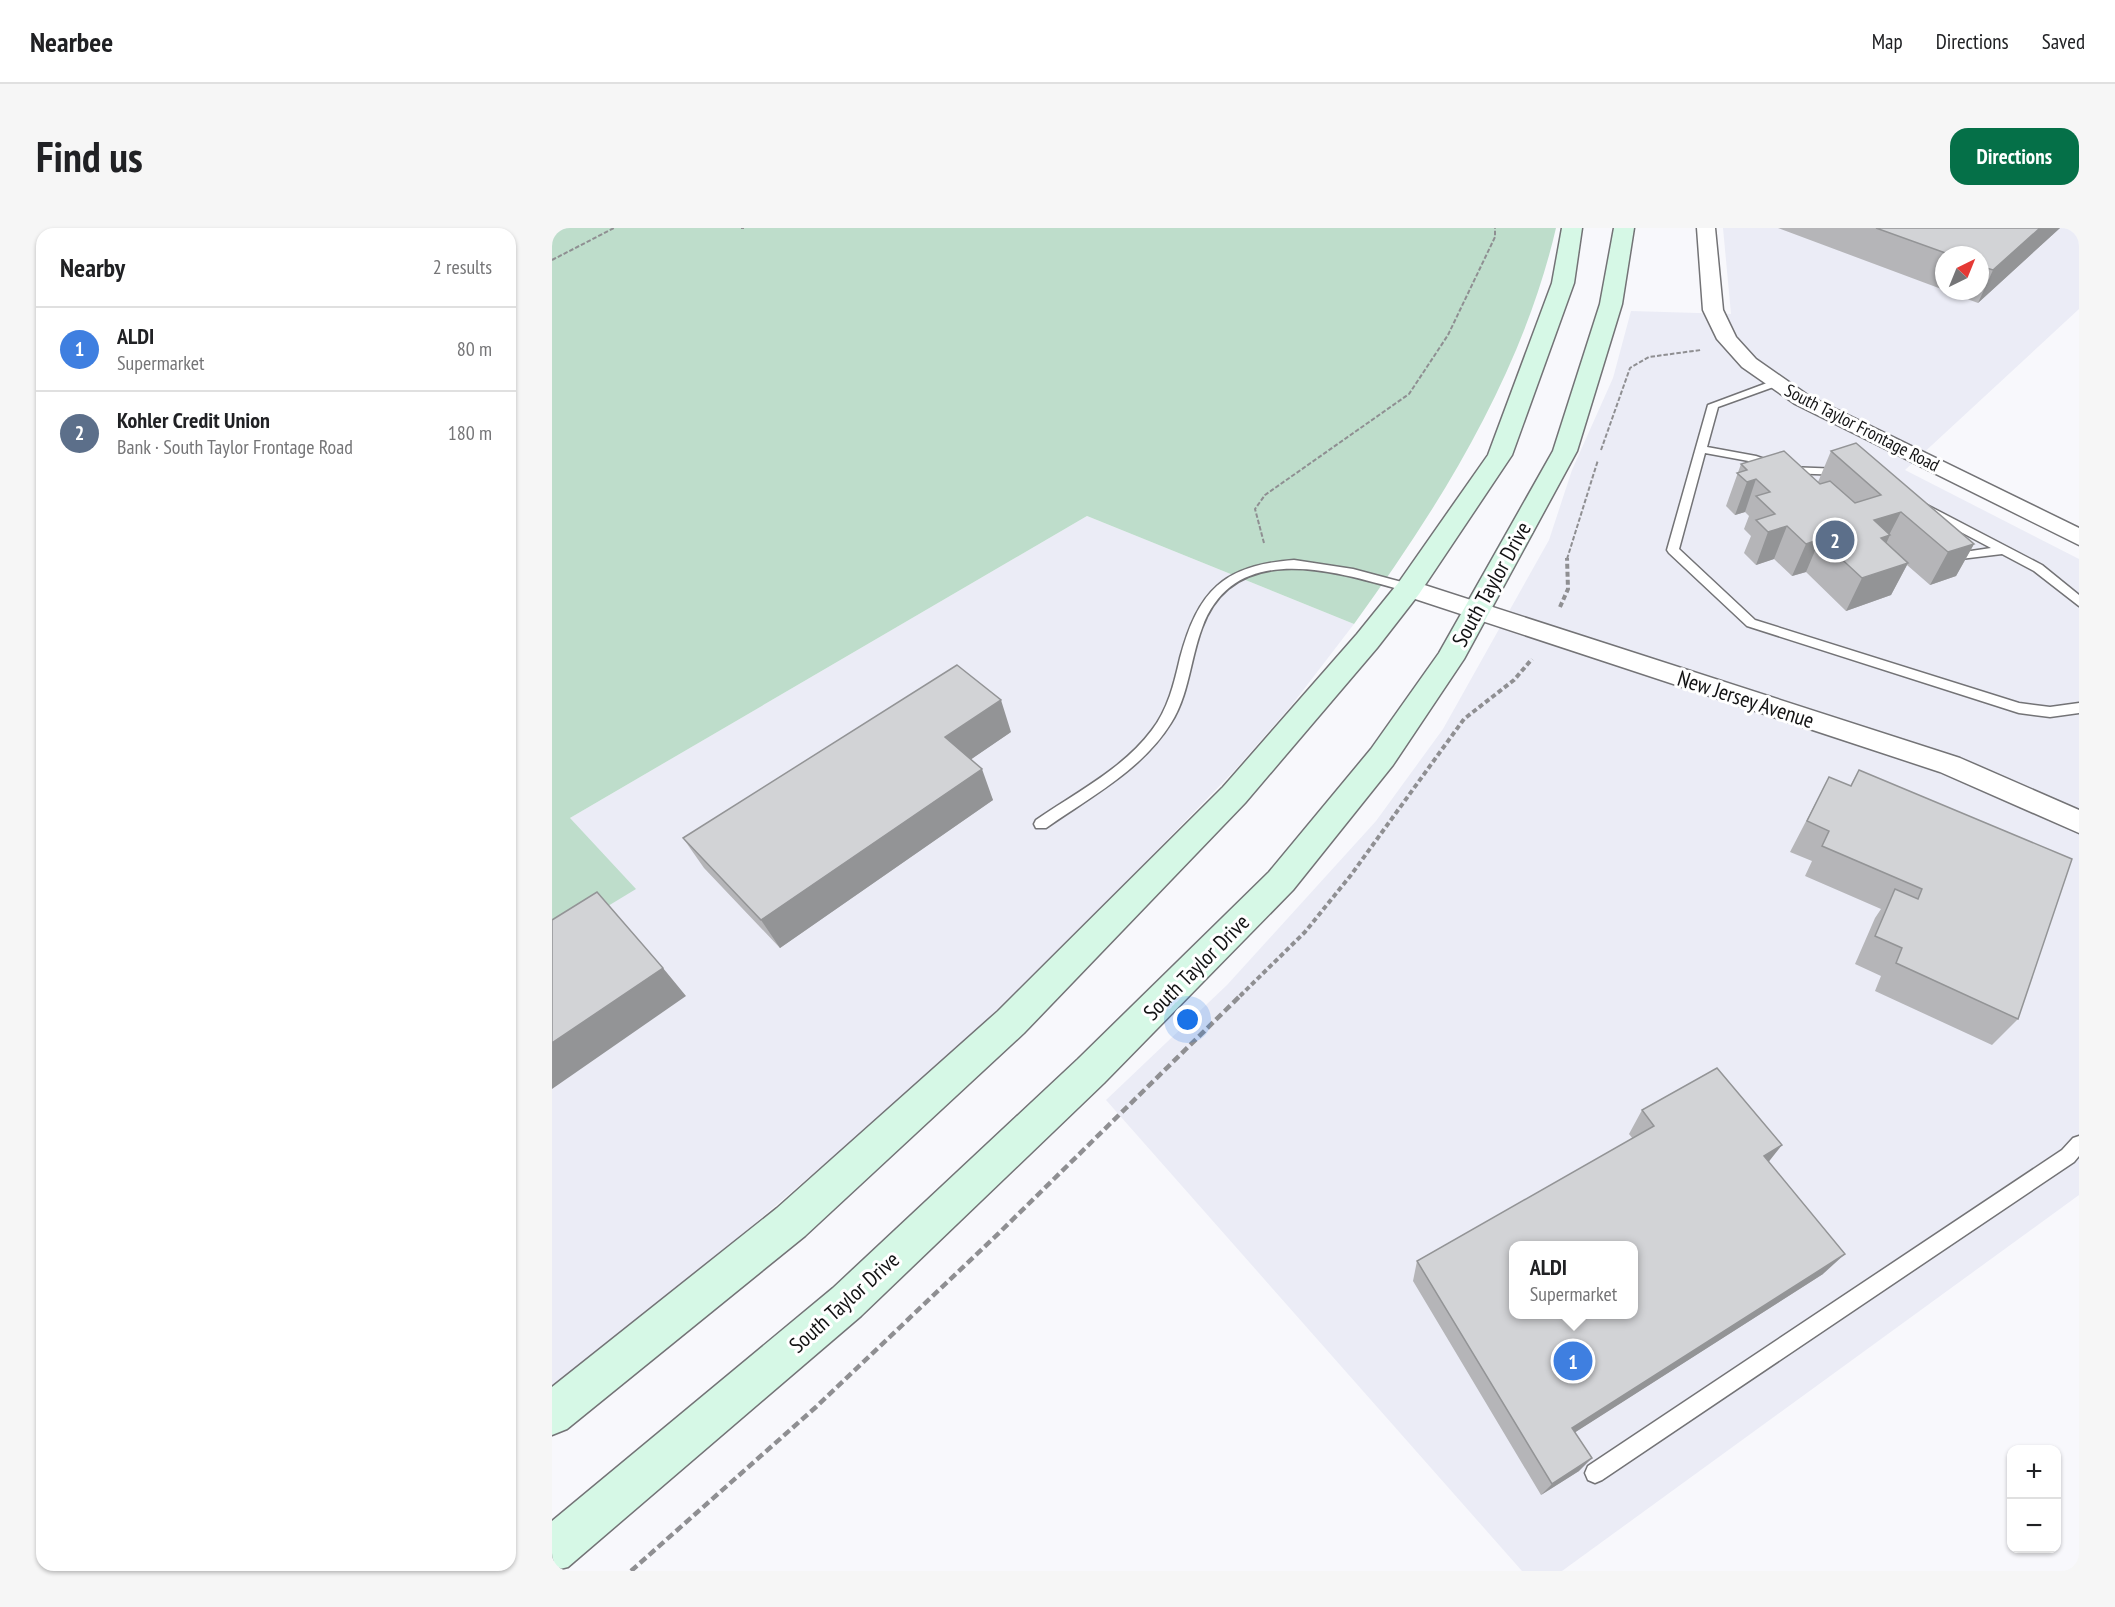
<!DOCTYPE html>
<meta charset="utf-8">
<style>
:root{--surface:#fff;--page:#f6f6f6;--text:#202124;--muted:#757577;--line:#e0e0e0;--accent:#057048}
body{margin:0;font-family:"PT Sans Narrow",sans-serif;background:var(--page);color:var(--text)}
.controls{position:absolute;right:18px;bottom:18px;display:grid;overflow:hidden;border-radius:12px;box-shadow:0 2px 4px #0004}
.controls button{width:54px;height:54px;display:grid;place-items:center;padding:0;border:0;border-bottom:2px solid var(--line);background:var(--surface);color:var(--text);font:30px sans-serif}
.compass{position:absolute;left:1383px;top:18px;width:54px;height:54px;border-radius:50%;background:var(--surface);box-shadow:0 2px 4px #0004;rotate:43deg}
.you{position:absolute;left:636px;top:792px;width:21px;height:21px;margin:-15px;border:4px solid #fff;border-radius:50%;background:#1a73e8;box-shadow:0 0 0 9px #1a73e833}
.badge{display:grid;place-items:center;width:39px;height:39px;border-radius:50%;background:var(--accent);color:#fff;font-size:20px;font-weight:700}
.pin{position:absolute;translate:-50% -50%;border:3px solid #fff;box-shadow:0 2px 6px #0006}
.popup{position:absolute;left:957px;top:1013px;width:129px;height:78px;box-sizing:border-box;display:grid;place-content:center;border-radius:12px;background:var(--surface);filter:drop-shadow(0 2px 4px #0005);font-size:20px;white-space:nowrap;color:var(--muted)}
.popup b{font-size:22px;color:var(--text)}
.popup::after{content:'';position:absolute;left:50%;top:100%;margin-left:-12px;border:12px solid transparent;border-top-color:var(--surface)}
.list{margin:0;padding:0;list-style:none}
h2{display:flex;justify-content:space-between;align-items:center;height:78px;margin:0;padding:0 24px;font-size:26px}
h2 small{font-size:20px;font-weight:400;color:var(--muted)}
.list li{display:grid;grid-template-columns:39px 1fr auto;gap:18px;align-items:center;box-sizing:border-box;height:84px;padding:0 24px;border-top:2px solid var(--line)}
.list b{display:block;font-size:22px;white-space:nowrap}
.list p{margin:0;font-size:20px;white-space:nowrap;color:var(--muted)}
.list em{font-size:20px;font-style:normal;color:var(--muted)}
.map{position:relative;flex:none;width:1527px;height:1343px;overflow:hidden;border-radius:18px}
header{display:flex;align-items:center;gap:36px;box-sizing:border-box;height:84px;padding:0 30px;background:var(--surface);border-bottom:2px solid var(--line)}
header strong{font-size:28px}
nav{display:flex;gap:33px;margin-inline-start:auto;font-size:21px}
.intro{display:flex;align-items:center;justify-content:space-between;box-sizing:border-box;height:144px;padding:0 36px}
h1{margin:0;font-size:42px}
.button{padding:15px 27px;border-radius:18px;background:var(--accent);color:#fff;font-size:21px;font-weight:700}
main{display:flex;gap:36px;padding:0 36px}
aside{flex:1;background:var(--surface);border-radius:18px;box-shadow:0 2px 4px #0004}
.map>svg:first-child{display:block}
.built{fill:#ebecf6;fill-rule:evenodd}
.green{fill:#beddcb}
.lines{fill:none;stroke-linecap:round;stroke-linejoin:round}
.service-casing{stroke:#737376;stroke-width:3}
.minor-casing{stroke:#737376;stroke-width:3}
.secondary-casing{stroke:#737376;stroke-width:3}
.path-far2{stroke:#8f8f92;stroke-width:2;stroke-dasharray:4.5 2;stroke-linecap:butt}
.path-far1{stroke:#8f8f92;stroke-width:4;stroke-dasharray:5 3;stroke-linecap:butt}
.path{stroke:#8f8f92;stroke-width:4.5;stroke-dasharray:8 4;stroke-linecap:butt}
.service{fill:#fff;fill-rule:evenodd}
.minor{fill:#fff;fill-rule:evenodd}
.secondary{fill:#d6f8e6;fill-rule:evenodd}
.wall{fill:#b5b5b8}
.shaded-wall{fill:#939496}
.building{fill:#d2d3d6;stroke:#939496;stroke-width:1.5;fill-rule:evenodd}
.labels{text-anchor:middle;stroke-width:6;stroke-linejoin:round;paint-order:stroke}
.far-street-label{font-size:18px;fill:#131314;stroke:#fff}
.street-label{font-size:22px;fill:#131314;stroke:#fff}
</style>
<header>
<strong>Nearbee</strong>
<nav><a>Map</a><a>Directions</a><a>Saved</a></nav>
</header>
<div class="intro"><h1>Find us</h1><a class="button">Directions</a></div>
<main>
<aside>
<h2>Nearby<small>2 results</small></h2>
<ul class="list">
<li><span class="badge" style="background:#3f7fe0">1</span><div><b>ALDI</b><p>Supermarket</p></div><em>80 m</em></li>
<li><span class="badge" style="background:#5c6f8a">2</span><div><b>Kohler Credit Union</b><p>Bank · South Taylor Frontage Road</p></div><em>180 m</em></li>
</ul>
</aside>
<div class="map">
<svg width="1527" height="1343" viewBox="0 0 1527 1343">
<rect width="100%" height="100%" fill="#f8f8fc"/>
<path class="built" d="M1171 0H1527V81L1353 242 1527 331V967L1010 1343H970L554 872 675 757 824 593 891 501 997 312 1020 242 1061 150 1079 83 1179 86ZM1392 27H1428V63H1392ZM961 1018H1081V1086H961Z
M535 288 802 396 739 478 683 542 481 750 331 886 201 997 75 1100 0 1158V712L18 590Z"/>
<path class="green" d="M0 0H1004C970 146 889 276 802 396L535 288 18 590 84 661 0 712Z"/>
<g class="lines">
<g class="service-casing">
<path id="service" d="M1223 152 1228 155 1227 157 1166 179 1155 219 1204 228 1236 239 1290 241 1296 244 1290 247 1235 245 1202 234 1153 225 1127 321 1203 392 1467 475 1498 479 1527 475V485L1498 489 1467 485 1195 398 1117 325 1115 322 1156 177Z
M1375 277 1490 337 1527 367V378L1482 343 1450 326 1392 333V327L1439 320 1371 284V278Z
M742 332 801 341 861 357 863 360 857 364C788 345 683 309 650 400 638 432 637 467 619 495 590 542 538 569 494 600H484L482 596 484 592C523 565 571 541 600 502 616 481 622 456 628 430 646 363 671 337 742 332Z
M1527 908V928L1522 934 1050 1252 1043 1255 1036 1252 1033 1245 1036 1238 1510 922 1521 910Z"/>
</g>
<g class="minor-casing">
<path id="minor" d="M1145 0H1163L1171 82 1184 109 1204 131 1257 168 1527 300V317L1243 176 1190 139 1165 111 1151 82Z
M857 352 1408 530 1527 582V605L1388 544 848 366 845 360 848 354Z"/>
</g>
<g class="secondary-casing">
<path id="secondary" d="M1010 0H1030L1022 55 960 227 867 366 825 420 693 575 472 805 253 1008 15 1201 0 1207V1159L225 980 446 783 671 559 805 406 847 354 936 227 1000 55Z
M1062 0H1082L1070 76 1025 223 912 431 841 537 741 662 552 855 309 1088 16 1339 0 1343V1293L281 1060 526 831 717 644 819 521 887 425 1001 223 1048 76Z"/>
</g>
<path class="path-far2" d="M189 0H192
M0 32 62 0
M1049 222 1078 140 1097 129 1149 122
M712 315 703 281 713 267 857 166 896 107 943 9V0
M1015 331 1046 232"/>
<path class="path-far1" d="M1008 379 1016 361 1015 330
M688 768 753 704 799 647 912 491 962 452 980 431"/>
<path class="path" d="M79 1343 264 1179 449 1003 690 766"/>
<use href="#service" class="service"/>
<use href="#minor" class="minor"/>
<use href="#secondary" class="secondary"/>
</g>
<path class="wall" d="M1226 0H1508L1426 75 1394 63H1428V27H1392V62Z
M1279 223 1422 316 1404 348 1378 357 1355 337 1339 367 1294 383 1254 344 1240 348 1222 331 1204 337 1192 325 1199 308 1192 301 1197 288 1193 284 1183 287 1174 278 1189 236 1266 254Z
M459 504 419 531 441 572 228 720 152 640 131 610Z
M1307 542 1466 791 1440 817 1323 763 1329 748 1303 736 1323 690 1329 681 1253 648 1260 633 1238 624 1277 549 1298 558Z
M1090 882 1217 934 1271 1046 1023 1204 1027 1243 989 1267 861 1053 865 1033 1081 911 1077 906Z"/>
<path class="shaded-wall" d="M1488 0H1508L1426 75 1441 42Z
M1204 251 1193 284 1183 287 1195 254Z
M1349 284 1337 307H1338L1323 340 1322 292Z
M1235 298 1222 331 1204 337 1216 304Z
M1268 311 1254 344 1240 348 1254 316Z
M1422 316 1404 348 1378 357 1396 324Z
M1356 335 1339 367 1294 383 1310 350Z
M449 472 459 504 405 541 393 509Z
M430 541 441 572 228 720 209 692Z
M111 740 134 768 0 861V815Z
M1230 917 1211 941 1212 928Z
M1293 1026 1271 1046 1008 1214 1020 1200Z
M1040 1230 1027 1243 989 1267 1000 1256Z"/>
<path class="building" d="M1324 0H1488L1441 42 1428 38V27H1399Z
M1304 215 1422 316 1396 324 1349 284 1322 292 1338 307 1329 310 1356 335 1310 350 1268 311 1254 316 1235 298 1216 304 1204 292 1223 286 1204 268 1218 264 1204 251 1195 254 1185 245 1195 242 1189 236 1232 223 1268 256 1278 253 1303 275 1329 267 1279 223Z
M405 437 449 472 393 509 430 541 209 692 131 610Z
M1307 542 1520 631 1466 791 1344 735 1350 720 1323 708 1343 661 1366 671 1370 661 1270 618 1277 603 1255 593 1277 549 1299 558Z
M45 664 111 740 0 815V692Z
M1165 840 1230 917 1212 928 1293 1026 1020 1200 1040 1230 1000 1256 865 1033 1102 898 1090 882ZM961 1017H1081V1086H961Z"/>
<g class="labels">
<g class="far-street-label">
<text transform="translate(1310 200) rotate(27)" y="6">South Taylor Frontage Road</text>
</g>
<g class="street-label">
<text transform="translate(939 356) rotate(-61)" y="8">South Taylor Drive</text>
<text transform="translate(1194 471) rotate(18)" y="8">New Jersey Avenue</text>
<text transform="translate(644 739) rotate(-45)" y="8">South Taylor Drive</text>
<text transform="translate(292 1074) rotate(-42)" y="8">South Taylor Drive</text>
</g>
</g>
</svg>
<div class="controls">
<button>+</button>
<button>−</button>
</div>
<svg class="compass" viewBox="-18 -18 36 36"><path d="M0-13l5 13h-10z" fill="#e53935"/><path d="M0 13l5-13h-10z" fill="#757577"/></svg>
<div class="you"></div>
<div class="pin badge" style="left:1021px;top:1133px;background:#3f7fe0">1</div>
<div class="popup"><b>ALDI</b>Supermarket</div>
<div class="pin badge" style="left:1283px;top:312px;background:#5c6f8a">2</div>
</div>
</main>
